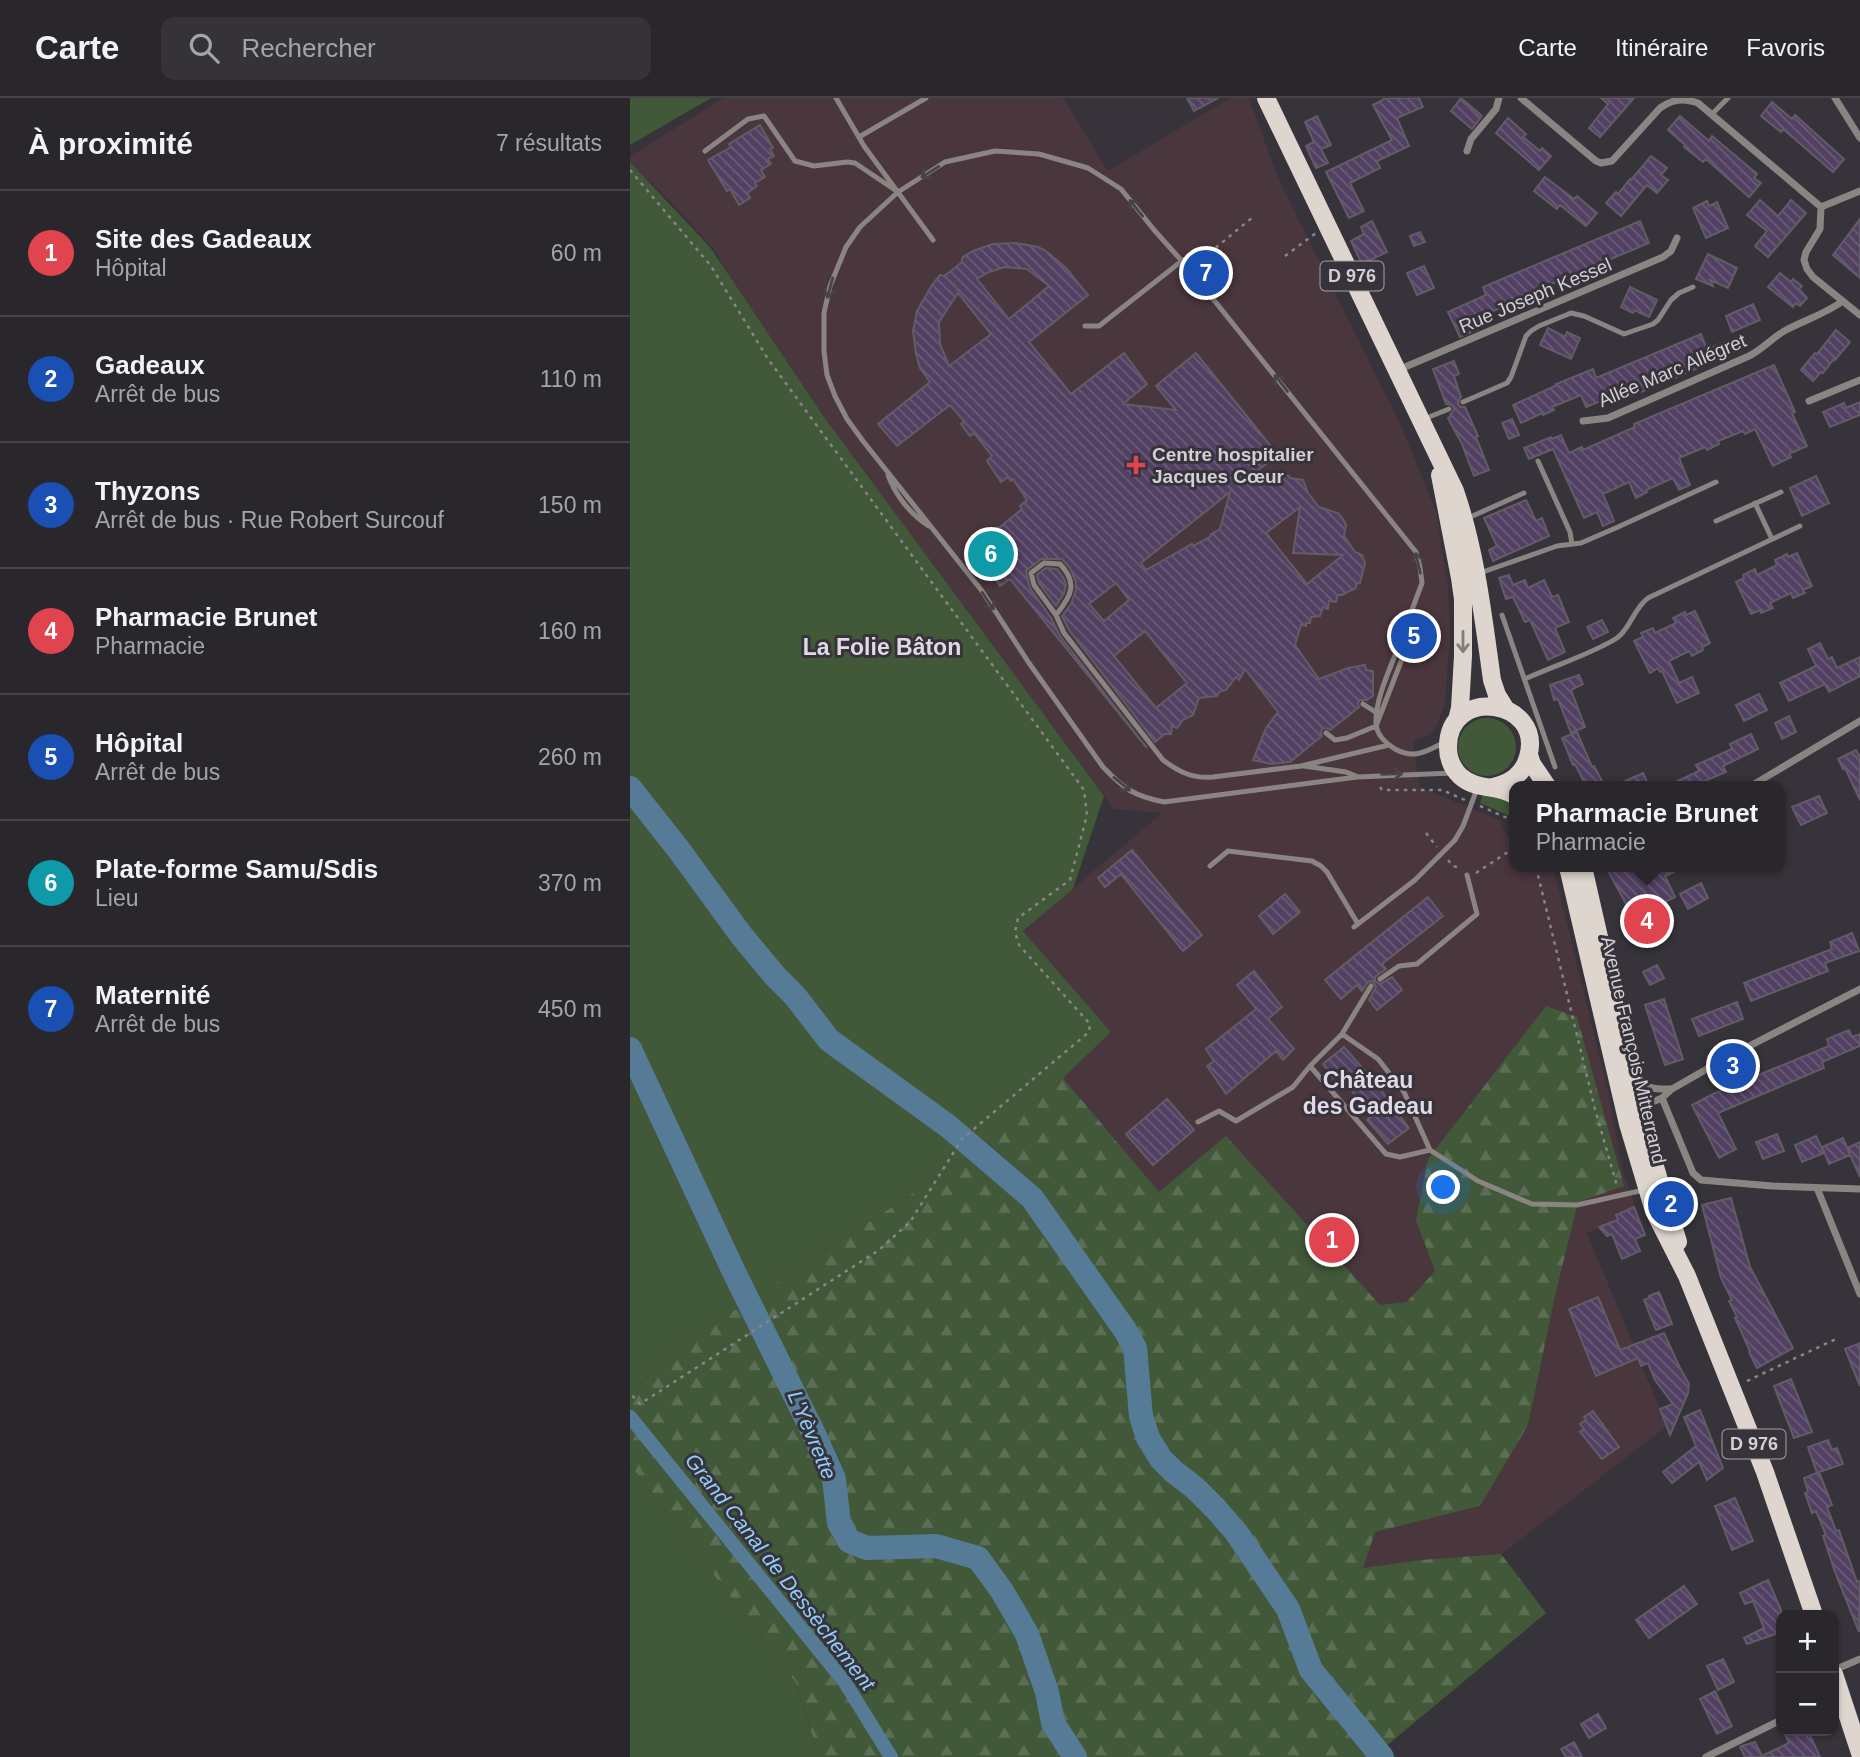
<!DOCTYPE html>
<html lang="fr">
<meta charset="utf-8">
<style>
:root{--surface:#29262c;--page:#353238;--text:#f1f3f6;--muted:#a5a5a9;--line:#454348;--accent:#d6ab8b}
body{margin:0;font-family:Arial,sans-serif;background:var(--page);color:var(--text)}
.controls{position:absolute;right:21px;bottom:21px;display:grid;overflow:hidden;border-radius:14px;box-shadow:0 2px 5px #0004}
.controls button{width:63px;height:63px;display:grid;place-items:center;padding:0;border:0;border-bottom:2px solid var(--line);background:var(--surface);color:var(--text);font:35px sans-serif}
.you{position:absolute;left:814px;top:1090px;width:24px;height:24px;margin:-18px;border:5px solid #fff;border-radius:50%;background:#1a73e8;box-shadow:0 0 0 10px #1a73e833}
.badge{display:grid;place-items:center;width:46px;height:46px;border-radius:50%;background:var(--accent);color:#fff;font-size:23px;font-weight:700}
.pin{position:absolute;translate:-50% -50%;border:4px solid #fff;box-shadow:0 2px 7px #0006}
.popup{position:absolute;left:879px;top:683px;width:276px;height:91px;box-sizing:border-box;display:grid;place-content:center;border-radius:14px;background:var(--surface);filter:drop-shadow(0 2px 5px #0005);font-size:23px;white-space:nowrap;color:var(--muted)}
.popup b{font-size:26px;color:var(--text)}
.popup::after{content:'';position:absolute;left:50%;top:100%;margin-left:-14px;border:14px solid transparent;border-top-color:var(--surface)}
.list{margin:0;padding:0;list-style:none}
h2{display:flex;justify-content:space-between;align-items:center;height:91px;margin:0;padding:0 28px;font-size:30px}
h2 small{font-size:23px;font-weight:400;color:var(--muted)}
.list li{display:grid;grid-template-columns:46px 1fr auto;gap:21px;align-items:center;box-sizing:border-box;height:126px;padding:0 28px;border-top:2px solid var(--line)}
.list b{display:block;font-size:26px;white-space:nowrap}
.list p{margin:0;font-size:23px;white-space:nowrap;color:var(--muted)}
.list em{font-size:23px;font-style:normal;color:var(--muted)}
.icon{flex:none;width:38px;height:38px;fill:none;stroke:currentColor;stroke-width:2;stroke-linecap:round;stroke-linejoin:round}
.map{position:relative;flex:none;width:1230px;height:1659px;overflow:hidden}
header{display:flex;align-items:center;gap:42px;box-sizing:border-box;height:98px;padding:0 35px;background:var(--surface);border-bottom:2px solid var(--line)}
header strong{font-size:33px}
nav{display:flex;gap:38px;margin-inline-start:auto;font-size:24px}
.search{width:490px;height:63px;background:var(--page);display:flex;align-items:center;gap:18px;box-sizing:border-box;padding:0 24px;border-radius:14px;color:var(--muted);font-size:26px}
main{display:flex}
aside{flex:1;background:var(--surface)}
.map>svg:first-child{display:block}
.medical{fill:#4a363d}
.green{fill:#415839}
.forest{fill:url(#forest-firs)}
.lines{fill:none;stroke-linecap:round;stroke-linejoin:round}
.canal{stroke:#567b96;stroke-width:14}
.river{stroke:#567b96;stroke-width:24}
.building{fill:url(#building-back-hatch);stroke:#615c65;stroke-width:2;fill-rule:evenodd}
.path{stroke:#87848a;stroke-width:2.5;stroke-dasharray:3.5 5;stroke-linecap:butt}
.lane{stroke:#8a8582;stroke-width:5}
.street{stroke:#8a8582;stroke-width:7}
.primary{stroke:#ded5cf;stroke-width:18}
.oneway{stroke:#484349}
.oneway2{stroke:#827c7e}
.health-dot{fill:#e0444e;stroke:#37333b;stroke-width:2.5}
.labels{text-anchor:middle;stroke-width:6;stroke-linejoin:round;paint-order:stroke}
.shield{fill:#37333b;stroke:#a4a1a7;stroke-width:2}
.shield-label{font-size:18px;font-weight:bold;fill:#d3d0d5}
.street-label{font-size:19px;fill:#d3d0d5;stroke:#37333b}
.poi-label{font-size:19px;font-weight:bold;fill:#d3d0d5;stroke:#37333b;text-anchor:start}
.water-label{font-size:21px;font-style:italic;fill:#92cffc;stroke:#37333b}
.quarter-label{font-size:23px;font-weight:bold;fill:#dfdae5;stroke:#37333b}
</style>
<header>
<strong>Carte</strong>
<div class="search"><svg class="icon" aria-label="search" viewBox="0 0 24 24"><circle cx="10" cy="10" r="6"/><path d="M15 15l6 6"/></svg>Rechercher</div>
<nav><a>Carte</a><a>Itinéraire</a><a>Favoris</a></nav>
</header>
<main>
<aside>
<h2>À proximité<small>7 résultats</small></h2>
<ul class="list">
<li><span class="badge" style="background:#e0444e">1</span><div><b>Site des Gadeaux</b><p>Hôpital</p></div><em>60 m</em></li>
<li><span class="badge" style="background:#1a4fb4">2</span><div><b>Gadeaux</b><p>Arrêt de bus</p></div><em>110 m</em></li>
<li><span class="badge" style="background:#1a4fb4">3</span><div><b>Thyzons</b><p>Arrêt de bus · Rue Robert Surcouf</p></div><em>150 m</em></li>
<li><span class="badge" style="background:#e0444e">4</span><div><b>Pharmacie Brunet</b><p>Pharmacie</p></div><em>160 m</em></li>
<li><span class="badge" style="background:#1a4fb4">5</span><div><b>Hôpital</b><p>Arrêt de bus</p></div><em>260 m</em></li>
<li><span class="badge" style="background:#0f9aa8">6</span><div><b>Plate-forme Samu/Sdis</b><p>Lieu</p></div><em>370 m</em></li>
<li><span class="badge" style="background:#1a4fb4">7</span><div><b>Maternité</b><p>Arrêt de bus</p></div><em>450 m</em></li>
</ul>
</aside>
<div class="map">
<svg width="1230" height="1659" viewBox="0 0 1230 1659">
<defs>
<pattern id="forest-firs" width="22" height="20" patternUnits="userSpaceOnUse" patternTransform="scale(1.75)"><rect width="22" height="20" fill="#415839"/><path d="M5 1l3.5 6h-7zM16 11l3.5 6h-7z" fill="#5c6f55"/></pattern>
<pattern id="building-back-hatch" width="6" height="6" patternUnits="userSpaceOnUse" patternTransform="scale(1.75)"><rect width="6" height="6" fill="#524062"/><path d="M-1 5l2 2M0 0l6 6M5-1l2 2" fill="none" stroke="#6a5b78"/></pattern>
</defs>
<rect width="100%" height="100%" fill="#37333b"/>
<path class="medical" d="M94 0H433L478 73 600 0H619L648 80 768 321 806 413 818 487 820 538 815 606 807 627 802 634 796 639 783 643 789 689 870 722 878 740 884 737V769H923L978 993 992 1070 1007 1115 957 1135 1037 1328 703 1587 359 1044 346 1036 481 935 393 833 532 715 484 711 151 267 83 150 33 96 0 65V58Z"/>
<path class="green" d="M0 0H81L0 47Z
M0 64 80 149 194 319 474 698 443 791 393 833 481 934 433 980 353 1049 53 1246 0 1295Z
M828 649a29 29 0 1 1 58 0a29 29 0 1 1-58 0Z
M853 697 869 698 884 704V720L850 705Z
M0 1367 166 1585 189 1659H0Z"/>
<path class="forest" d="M916 908 947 919 994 1088 948 1104 925 1198 898 1327 850 1408 745 1434 733 1470 791 1462 871 1456 916 1515 749 1654 752 1659H189L166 1585 0 1367V1295L53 1246 353 1049 433 980 529 1094 596 1038 750 1207 777 1204 805 1173 786 1122 798 1061Z"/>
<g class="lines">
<path class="canal" d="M0 1319 214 1583 261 1659"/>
<path class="river" d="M0 690 49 752 111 837 145 878 165 898 199 942 318 1028 402 1100 495 1232 505 1250 511 1318 518 1340 531 1361 543 1373 565 1390 586 1411 606 1434 658 1511 681 1572 752 1659
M0 951 104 1174 183 1334 204 1381 209 1425 219 1443 237 1450 306 1448 348 1460 372 1493 397 1536 417 1594 423 1625 445 1659"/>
</g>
<path class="building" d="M557 0H588L564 13Z
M756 0H789L793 9 767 20 779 48 747 63 750 70 720 85 734 113 719 120 696 74 762 42 743 7Z
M831 0 852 18 842 31 821 13Z
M971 0H1004L970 39 959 30 978 6Z
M1142 4 1162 21 1165 17 1214 61 1203 74 1153 31 1151 34 1131 18Z
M687 18 701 47 691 51 698 65 686 70 676 48 684 44 675 24Z
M1050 18 1079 43 1082 38 1127 76 1124 80 1131 85 1119 99 1076 61 1073 64 1054 49 1055 47 1038 32Z
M878 20 896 36 893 39 910 53 912 50 921 58 909 72 866 35Z
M130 27 143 50 140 51 144 58 138 61 141 66 131 72 135 79 125 85 127 88 117 95 120 100 109 107 100 91 97 93 78 62 101 49 99 46Z
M1021 58 1037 70 1031 77 1038 82 1027 95 1017 87 991 118 976 105 986 94 988 96 1000 81 1001 82Z
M915 79 944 101 947 98 967 115 956 128 930 107 927 111 904 93Z
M1130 102 1148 118 1161 102 1176 115 1138 159 1125 148 1137 133 1117 117Z
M1077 103 1079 108 1087 104 1098 130 1076 140 1063 110Z
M1230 121V180L1203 157Z
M742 123 757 154 732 166 721 143 734 136 731 129Z
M1010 123 1019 145 902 194V193L867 209 868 211 843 221 848 231 830 239 818 214 856 197 853 189Z
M790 134 795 144 784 148 780 138Z
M386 145 408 149 416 153 436 170 458 197 399 244 441 296 494 255 517 286 493 306 546 312 526 288 566 255 640 347 637 350 645 359 627 373 659 378 660 380 673 382 678 395 689 409 708 415 713 421 716 427 714 438 725 454 732 457 735 465 730 485 726 486V490L712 497H708L706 504 699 503 698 511 693 509 690 518 681 519 680 525H676V528L671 527 665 547 689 581 718 570 735 567 736 572 743 573V598L737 602H730L728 605 729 609 700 632 696 630 692 631 691 635 692 638 660 664 641 666 623 662 636 630 648 614 615 571 609 582 606 579 596 592 589 594 587 598 569 600 563 617 553 622 547 630 542 628 541 636H535L525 644 439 532 432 518 441 506 446 492V484L440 470 432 461H411L396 473 400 490 421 520 430 538 517 650 380 481 370 488 365 481 352 472 347 459 341 452 350 445 357 434 370 429 392 411 390 408 397 402 383 381 381 383 378 379 371 384 357 363 362 358 344 335 340 338 331 326 334 323 320 307 267 348 248 326 300 284 290 270 286 256 283 233 287 213 302 187 310 177 314 178 331 165 333 159 343 153 363 146ZM375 169 397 171 419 188 379 221 347 181 359 174ZM328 195 361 236 319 268 310 246 309 224ZM600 394 590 431 581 436 580 439 563 448 562 446 516 472 511 465ZM670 409 663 455 713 457 677 486 636 435ZM486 485 499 502 474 523 459 506ZM515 533 557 585 526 610 484 558Z
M1078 156 1107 170 1098 190 1080 182 1083 188 1066 181Z
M794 168 804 190 787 197 777 175Z
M1150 175 1161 184 1163 181 1172 188 1169 191 1177 200 1170 208 1166 205 1163 209 1138 189Z
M1000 189 1027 202 1019 219 1004 212 1003 215 991 209Z
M1123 206 1130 222 1102 234 1096 218Z
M918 230 935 239 937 234 950 240 941 261 910 247Z
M1206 232 1220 244 1205 262 1204 261 1193 275 1191 274 1183 283 1171 272 1185 255 1187 256Z
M1071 236 1077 251 1093 245 1099 257 988 304 986 297 956 309 951 297 922 309 924 312 913 317 912 315 891 325 883 307 927 287 926 286 963 271 966 280Z
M824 263 829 276 824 278 831 299 828 305 830 309H835L848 338 846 339 859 372 844 378 832 346 818 320 821 318 820 316 823 314 824 310 822 307 816 306 803 271Z
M1144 267 1165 314 1162 315 1177 348 1159 356 1161 359 1143 368 1125 331 1115 336 1113 333 1088 343 1089 346 1077 352 1075 349 1049 360 1060 387 1049 392 1043 380 1016 392 1017 394 1006 400 999 384 973 396 984 423 973 428 967 414 954 420 923 351 899 361 894 350 921 339 922 341 931 337 939 355 952 349 953 352 1005 329 1004 326Z
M1230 304V317L1200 329 1193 314 1214 305 1216 310Z
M882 321 889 337 879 341 872 325Z
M1186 378 1199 405 1172 418 1160 390Z
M896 402 906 423 912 420 919 438 863 463 859 452 867 448 854 420Z
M1167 455 1182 488 1173 492 1175 495 1163 500 1161 495 1140 505 1143 510 1131 515 1130 512 1121 516 1106 484 1114 480 1113 477 1125 471 1127 477 1147 467 1145 462 1157 456 1158 459Z
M416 470 427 471 434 481 436 486 434 495 426 508 409 485 407 477Z
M879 477 883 487 895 482 898 490 914 482 922 499 928 497 939 524 925 530 935 554 918 562 900 522 895 524 883 499 876 501 869 480Z
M1065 513 1080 545 1072 549 1073 552 1062 558 1059 553 1039 563 1049 585 1062 579 1069 595 1047 605 1032 573 1030 574 1028 570 1020 575 1004 543 1013 539 1011 535 1023 530 1025 535 1046 525 1043 520 1055 514 1056 517Z
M972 522 978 534 963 541 957 529Z
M1190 545 1198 561 1202 559 1207 570 1230 559V578L1199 594 1195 586 1159 603 1150 585 1186 568 1178 551Z
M949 577 953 586 941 592 955 629 941 635 928 601 924 602 920 587Z
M1129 596 1137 612 1114 623 1106 607Z
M1159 618 1166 634 1152 641 1145 625Z
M947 634 962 669 964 668 972 683 960 688H956L945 666 943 667 932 640Z
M1121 636 1128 651 1093 668 1096 674 1063 688H1037L1069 673 1066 667 1102 651 1100 646Z
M1226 652 1230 659V702L1215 670 1213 671 1208 661Z
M1013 675 1019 688H984Z
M1189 698 1197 715 1171 727 1162 709Z
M502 752 572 837 553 853 491 776 475 789 468 780Z
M976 769H1054L1035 778 1045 799 1023 810 1039 837 1019 847 1015 839H1013L1011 830 1007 832 1000 818 1002 817Z
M1071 785 1078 800 1058 811 1050 796Z
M655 796 670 814 643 836 629 818Z
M798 799 813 818 752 866 756 871 745 879V883L750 886 762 879 772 892 747 912 739 902 746 889 743 883 738 884 732 893 727 887 711 901 695 882Z
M1222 835 1229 853 1195 865 1198 873 1121 903 1114 885 1202 851 1200 844Z
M1027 867 1034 880 1020 887 1013 874Z
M624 873 652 909 638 921 664 951 653 962 646 953 596 996 577 968 584 963 576 951 626 911 607 887Z
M1034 901 1053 961 1035 967 1015 907Z
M1107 904 1113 921 1069 938 1062 921Z
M1219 932 1222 939 1230 936V948L1192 964 1194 970 1088 1015 1106 1051 1089 1060 1062 1007 1085 995 1199 948 1197 941Z
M714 949 742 981 747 982 751 985 750 991 779 1030 758 1046 737 1022 742 1018 714 983 709 988 693 966Z
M537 1001 564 1032 523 1067 496 1036Z
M1147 1036 1154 1053 1133 1061 1126 1044Z
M1186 1038 1194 1055 1172 1064 1165 1047Z
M1213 1040 1220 1057 1199 1066 1192 1049Z
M1230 1044V1079L1217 1050Z
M1101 1100 1120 1169 1163 1250 1127 1270 1119 1254 1120 1253 1105 1220 1107 1219 1099 1203 1102 1202 1091 1180 1072 1107Z
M1004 1109 1015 1137 1005 1141 1010 1153 992 1161 982 1136 977 1138 969 1129 988 1122 986 1117Z
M1029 1194 1042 1226 1026 1232 1014 1202 1019 1200V1198Z
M968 1199 990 1252 1034 1235 1050 1270 1059 1286 1058 1295 1040 1337 1030 1311 1043 1306 1025 1282 1018 1265 1011 1268 1008 1260 966 1278 939 1211Z
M1230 1245V1288L1215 1251Z
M1161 1281 1182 1334 1164 1340 1144 1288Z
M1070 1312 1093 1370 1077 1382 1069 1364 1042 1385 1033 1374 1066 1348 1054 1319Z
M963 1313 989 1349 972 1361 950 1334 954 1331 950 1326 956 1322 954 1319Z
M1198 1342 1202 1352 1207 1350 1213 1366 1189 1374 1202 1407 1197 1409 1206 1433 1209 1432 1227 1484 1230 1483 1229 1534 1205 1474 1193 1438 1196 1437 1186 1413 1182 1415 1175 1395 1178 1394 1174 1380 1187 1375 1178 1349Z
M1105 1400 1123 1443 1102 1452 1085 1408Z
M1138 1482 1151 1512V1534L1117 1546 1114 1540 1134 1530 1123 1503 1115 1506 1110 1495Z
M1054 1488 1067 1506 1019 1540 1006 1522Z
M1093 1561 1104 1584 1088 1592 1077 1568Z
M1085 1593 1102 1628 1087 1636 1070 1601Z
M968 1616 976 1630 959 1640 951 1626Z
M1154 1633H1178L1190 1659H1115L1110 1649 1112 1648 1125 1644 1132 1658 1159 1645Z
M944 1644 952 1659H936L931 1651Z"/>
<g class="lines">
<path class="path" d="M0 72 81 168 138 261 454 692 457 717 440 782 388 820 385 834 389 847 460 926 459 934 332 1041 280 1124 249 1152 10 1306 0 1295
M655 158 686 135
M566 166 623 119
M750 689 752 692H812L835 702
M850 708 884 723
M796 735 807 749
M818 762 823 768 830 770
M906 769 965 1011 987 1088
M846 775 884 750
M1117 1283 1206 1241"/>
<path class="lane" d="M206 0 234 48 303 142
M1082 16 1098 0
M229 39 296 0
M75 53 118 21 134 18 165 63 184 68 217 64 225 65 268 94
M455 228H469L553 162
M833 304 877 285 881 279 896 238 901 233 909 228 941 215 954 218 994 236 1023 226 1028 222 1041 202 1049 195 1063 189
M794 321 819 311
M908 363 940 434 942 446
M258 377C265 397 281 417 299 428
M1125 405 1142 441
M838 420 894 395
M1086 423 1151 394
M850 475 927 448 951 445 988 429 1086 384
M426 517C442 497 448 485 430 466L414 465 401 475 404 487 426 517 434 535 533 662C549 674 563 681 583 679L671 668 759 647
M872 517 925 669
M895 581C923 568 962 556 987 540 1000 531 1004 510 1018 500L1170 428
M733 606 747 615
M696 635 705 642 717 640 746 628 779 543 775 530
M815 644C797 653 785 662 765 651 756 646 746 636 746 625 745 601 761 569 769 547 777 526 784 506 792 485L790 469 786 454 559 171 525 133 491 91 458 70 409 56 365 53 315 64 268 94 230 129 216 149 200 188 194 215V253L197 277 205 298 217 321 233 343 352 493 399 565 473 669C494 691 504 698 534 704L727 679 822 675
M674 668 716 674 726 678
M580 768 598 753 682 763 691 768 697 774 728 826
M724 829 785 782 825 742 833 728 847 691
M750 881 769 868 787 866 847 816 837 777
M712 936 741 888
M680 968 756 1056 770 1059 800 1052
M568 1024 589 1013 606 1023 663 989 680 968 712 936 748 961 774 994 800 1052 848 1083 902 1106 947 1107 1014 1092"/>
<path class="street" d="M891 0 966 63 971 65 982 63 1030 10C1043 1 1053 0 1068 5L1191 109 1190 131 1176 154 1174 162 1177 171 1183 179 1230 217
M1205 0 1230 40
M837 53 841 41 866 11 869 0
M1191 109 1230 93
M768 272 1033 159 1041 153 1047 140
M1179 303 1230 282
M953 323 978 320 1119 258C1133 251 1143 239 1156 232 1175 222 1195 216 1213 203
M1121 688 1230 623
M1007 977C1014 992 1027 991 1041 991
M1032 1000 1063 1075 1071 1082 1142 1088 1230 1091
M1008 1010 1032 1000 1042 991 1096 960 1230 891
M1187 1090 1230 1196
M1204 1572 1230 1561
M1076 1659 1151 1622"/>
<path class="primary" d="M636 0 825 393C846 454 853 518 862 582L867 597 875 610
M810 377 830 480 833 501V558L830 610 827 622
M899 657 902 666 917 688
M863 689C880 685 893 677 898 659 915 601 818 587 818 649 818 659 822 670 830 678 847 693 865 686 884 697
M938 769 998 1026 1024 1113 1057 1178 1135 1374 1184 1517
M953 769 1011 1023 1048 1144
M1204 1576 1230 1655"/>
</g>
<defs><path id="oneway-shaft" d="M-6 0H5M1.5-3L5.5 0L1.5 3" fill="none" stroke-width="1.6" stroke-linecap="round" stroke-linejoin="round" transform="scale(1.75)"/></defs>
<g class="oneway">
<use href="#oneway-shaft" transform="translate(300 74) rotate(148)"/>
<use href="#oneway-shaft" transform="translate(506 110) rotate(-129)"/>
<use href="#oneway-shaft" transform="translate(200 190) rotate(105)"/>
<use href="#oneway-shaft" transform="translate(651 285) rotate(-128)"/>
<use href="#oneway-shaft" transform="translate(788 465) rotate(-103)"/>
<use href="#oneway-shaft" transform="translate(358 503) rotate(56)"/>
<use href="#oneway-shaft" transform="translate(762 676) rotate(-2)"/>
<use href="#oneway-shaft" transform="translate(492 686) rotate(39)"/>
</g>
<use class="oneway2" href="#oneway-shaft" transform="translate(833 544) rotate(90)"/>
<path class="health-dot" d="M502.5 356.5h7v7h7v7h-7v7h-7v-7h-7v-7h7z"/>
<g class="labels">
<g class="shield">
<rect x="690.5" y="163.5" width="63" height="29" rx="5"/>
<rect x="1092.5" y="1331.5" width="63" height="29" rx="5"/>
</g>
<g class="shield-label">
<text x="722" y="184">D 976</text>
<text x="1124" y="1352">D 976</text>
</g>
<g class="street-label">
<text transform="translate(905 197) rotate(-23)" y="7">Rue Joseph Kessel</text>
<text transform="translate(1042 272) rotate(-23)" y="7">Allée Marc Allégret</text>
<text transform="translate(1004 952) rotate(77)" y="7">Avenue François Mitterrand</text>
</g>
<g class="poi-label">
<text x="522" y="363">Centre hospitalier<tspan x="522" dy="22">Jacques Cœur</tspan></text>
</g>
<g class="water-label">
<text transform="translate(182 1337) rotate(67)" y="7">L'Yèvrette</text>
<text transform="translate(150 1474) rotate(52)" y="7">Grand Canal de Dessèchement</text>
</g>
<g class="quarter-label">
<text x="252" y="557">La Folie Bâton</text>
<text x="738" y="990">Château<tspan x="738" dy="26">des Gadeau</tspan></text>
</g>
</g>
</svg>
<div class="controls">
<button>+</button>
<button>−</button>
</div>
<div class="you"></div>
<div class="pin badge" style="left:702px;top:1142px;background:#e0444e">1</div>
<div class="pin badge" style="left:1041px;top:1106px;background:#1a4fb4">2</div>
<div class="pin badge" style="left:1103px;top:968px;background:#1a4fb4">3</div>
<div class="pin badge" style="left:1017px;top:823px;background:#e0444e">4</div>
<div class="popup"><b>Pharmacie Brunet</b>Pharmacie</div>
<div class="pin badge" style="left:784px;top:538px;background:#1a4fb4">5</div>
<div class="pin badge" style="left:361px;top:456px;background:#0f9aa8">6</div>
<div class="pin badge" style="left:576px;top:175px;background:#1a4fb4">7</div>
</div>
</main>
